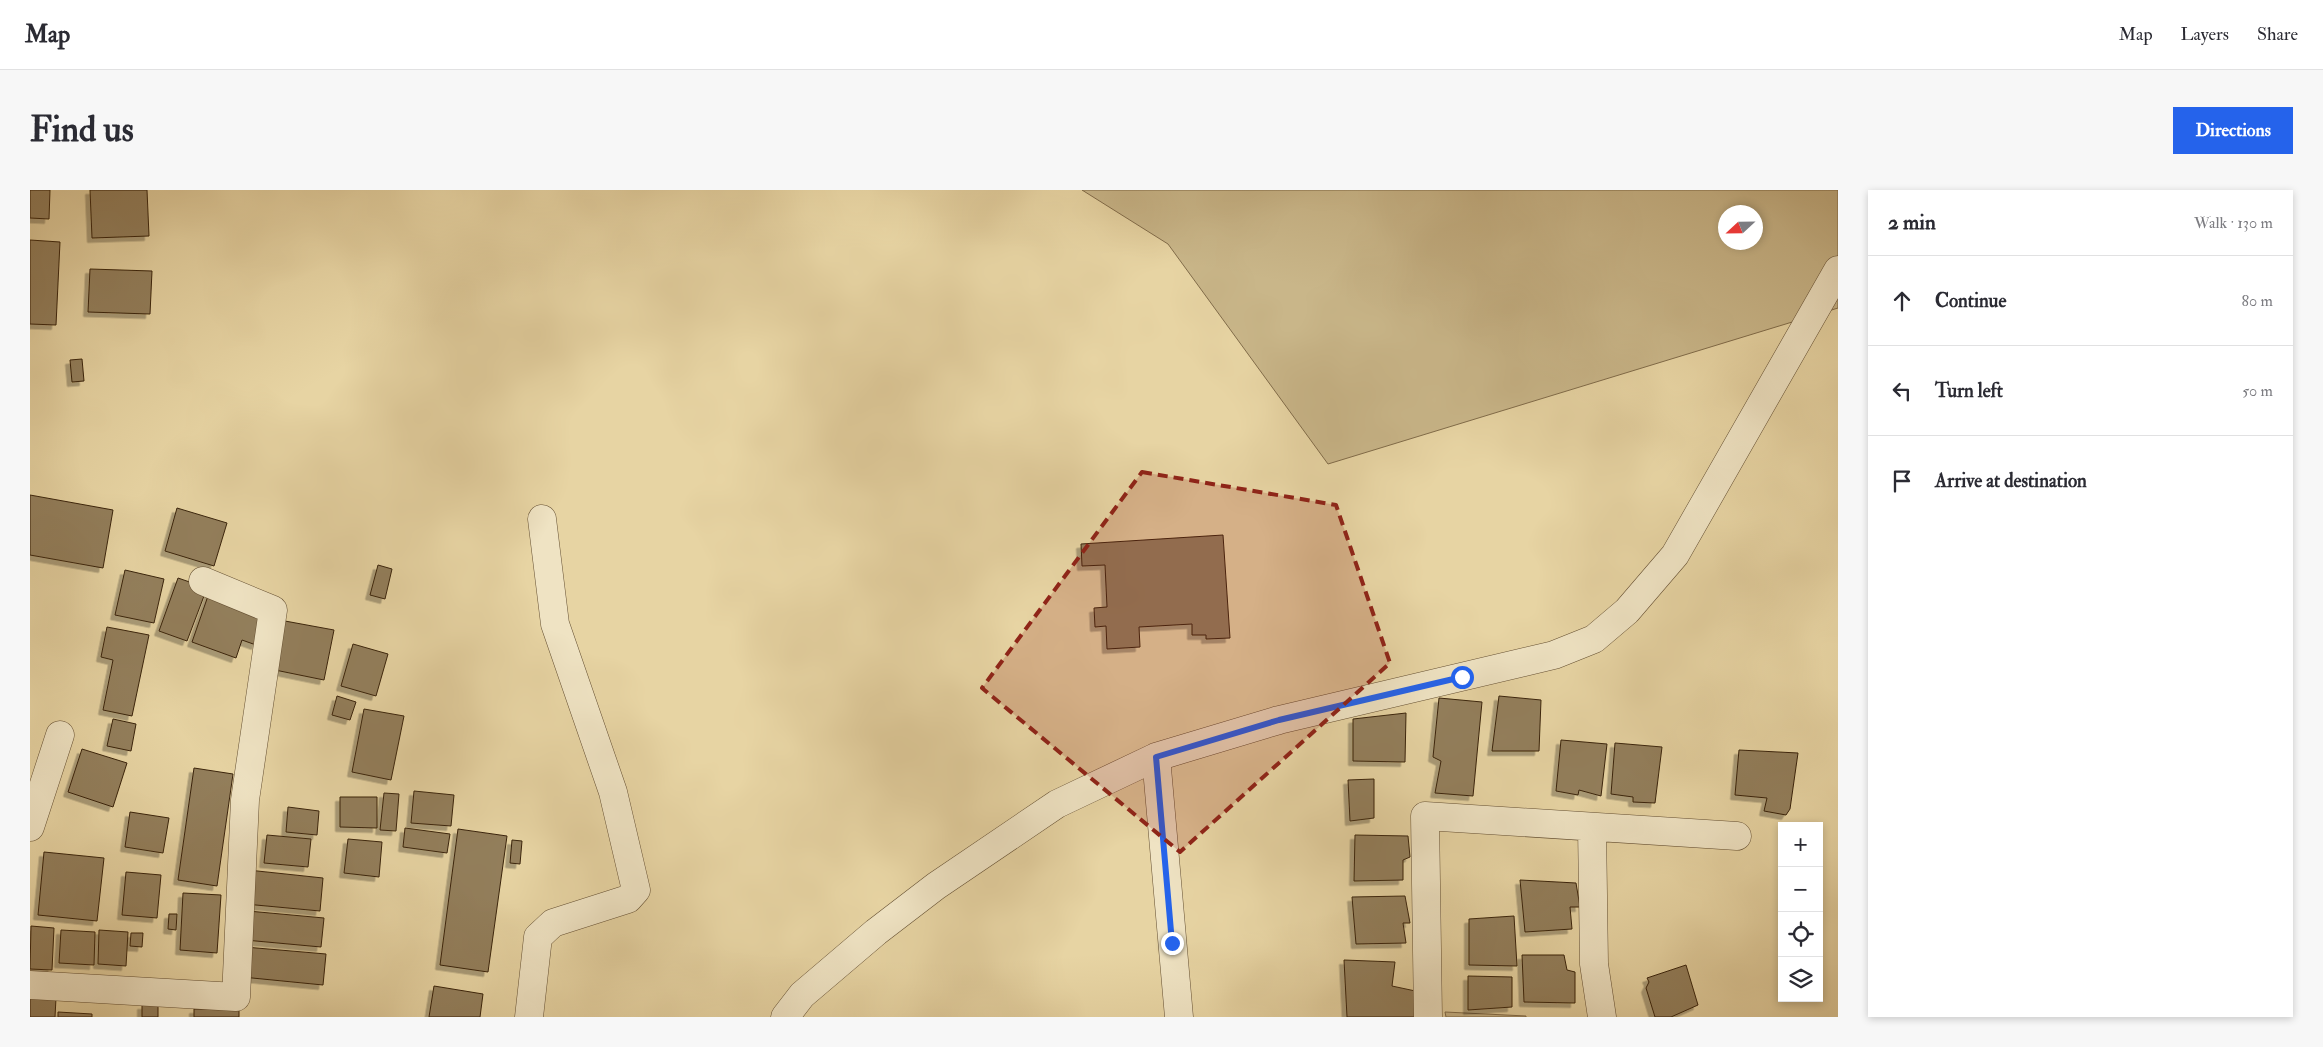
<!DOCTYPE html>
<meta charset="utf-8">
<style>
:root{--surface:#fff;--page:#f7f7f7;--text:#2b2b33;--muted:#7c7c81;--line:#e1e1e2;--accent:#2563eb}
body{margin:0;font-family:"IM FELL Double Pica",serif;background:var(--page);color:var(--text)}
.controls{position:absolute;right:15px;bottom:15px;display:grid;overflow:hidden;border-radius:0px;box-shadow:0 2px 8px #0003}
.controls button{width:45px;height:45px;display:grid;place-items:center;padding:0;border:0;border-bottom:1px solid var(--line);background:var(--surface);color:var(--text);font:25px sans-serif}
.compass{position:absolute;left:1688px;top:15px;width:45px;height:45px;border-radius:50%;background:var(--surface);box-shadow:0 2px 8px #0003;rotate:248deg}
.stop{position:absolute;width:15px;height:15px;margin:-11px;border:4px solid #2563eb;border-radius:50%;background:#fff}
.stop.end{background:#2563eb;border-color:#fff;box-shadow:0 1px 5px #0008}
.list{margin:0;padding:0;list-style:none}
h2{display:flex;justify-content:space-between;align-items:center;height:65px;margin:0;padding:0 20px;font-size:21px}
h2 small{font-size:16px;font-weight:400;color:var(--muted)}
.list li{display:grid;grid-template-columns:32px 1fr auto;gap:15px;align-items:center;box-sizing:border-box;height:90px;padding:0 20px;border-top:1px solid var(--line)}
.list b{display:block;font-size:19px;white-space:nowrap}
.list em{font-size:16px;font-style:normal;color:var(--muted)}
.icon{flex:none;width:28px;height:28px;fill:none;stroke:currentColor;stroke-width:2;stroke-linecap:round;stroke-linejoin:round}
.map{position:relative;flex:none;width:1808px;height:827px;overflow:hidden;border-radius:0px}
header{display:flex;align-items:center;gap:30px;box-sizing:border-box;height:70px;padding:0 25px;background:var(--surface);border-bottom:1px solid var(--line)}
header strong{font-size:24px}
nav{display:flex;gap:28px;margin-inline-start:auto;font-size:18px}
.intro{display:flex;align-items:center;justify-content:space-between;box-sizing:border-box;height:120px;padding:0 30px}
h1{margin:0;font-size:35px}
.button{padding:12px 22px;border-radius:0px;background:var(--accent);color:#fff;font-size:18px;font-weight:700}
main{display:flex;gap:30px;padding:0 30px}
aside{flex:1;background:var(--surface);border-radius:0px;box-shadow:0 2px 8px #0003}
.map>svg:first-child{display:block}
.green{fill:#c9b689;stroke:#816c4a;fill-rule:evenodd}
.building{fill:#937f5b;stroke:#39230c;filter:url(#shadow)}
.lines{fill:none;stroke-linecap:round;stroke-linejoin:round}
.minor-casing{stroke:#644f32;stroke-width:29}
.minor{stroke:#efe3c3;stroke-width:28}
.route{stroke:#2563eb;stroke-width:6}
.marked{fill:#8f2418;fill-opacity:0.2;stroke:#8f2418;stroke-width:4;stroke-dasharray:10 6;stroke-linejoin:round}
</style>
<header>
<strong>Map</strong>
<nav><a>Map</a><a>Layers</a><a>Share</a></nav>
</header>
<div class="intro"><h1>Find us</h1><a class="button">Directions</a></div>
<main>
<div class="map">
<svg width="1808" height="827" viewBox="0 0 1808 827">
<defs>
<filter id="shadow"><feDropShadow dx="-4.5" dy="4.5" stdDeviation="0" flood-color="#0004"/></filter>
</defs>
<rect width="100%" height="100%" fill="#e7d4a3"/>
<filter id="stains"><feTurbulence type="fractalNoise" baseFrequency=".004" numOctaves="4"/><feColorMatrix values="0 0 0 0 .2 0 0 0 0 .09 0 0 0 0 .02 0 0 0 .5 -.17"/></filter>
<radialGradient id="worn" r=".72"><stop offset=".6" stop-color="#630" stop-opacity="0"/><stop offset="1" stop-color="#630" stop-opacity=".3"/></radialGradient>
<path class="green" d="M1052 0H1808V118L1298 274 1138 54ZM1696 22H1726V52H1696Z
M1415 822 1496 826V827H1416Z"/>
<path class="building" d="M0 0H20L19 29 0 28Z
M60 0H117L119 46 62 48Z
M0 50 30 52 26 135 0 134Z
M60 79 122 81 120 124 58 122Z
M52 169 54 191 42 192 40 170Z
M0 305 83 320 73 378 0 365Z
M147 318 197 333 184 376 135 361Z
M1193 345 1200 448 1176 449V445H1162V434L1109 437 1110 457 1077 459 1076 436 1065 437 1064 418 1077 417 1075 375 1052 376 1051 354Z
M348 375 362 379 355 409 340 405Z
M95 380 134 389 124 433 85 425Z
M148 388 177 398 157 451 129 441Z
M179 403 238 425 226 455 212 450 206 468 162 452Z
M255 431 304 440 294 490 245 480Z
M77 437 119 445 102 526 73 520 83 470 71 467Z
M323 454 358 464 346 506 311 496Z
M307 506 326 512 320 530 302 525Z
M1469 506 1511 510 1509 561H1462Z
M1409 508 1452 512 1443 606 1405 603 1411 571 1403 567Z
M334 519 374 526 361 590 322 582Z
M1376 523 1375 572 1323 571V529Z
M83 529 106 534 101 561 77 556Z
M1531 550 1577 554 1571 606 1549 600 1548 605 1526 601Z
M1585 553 1632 557 1625 613 1603 612V607L1581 604Z
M52 559 97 573 83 617 38 602Z
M1709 560 1768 563 1760 619 1756 625 1734 621 1737 608 1705 605Z
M164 578 203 584 187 696 148 690Z
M1344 589V628L1320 631 1318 590Z
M384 601 424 605 421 636 381 633Z
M354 603 369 604 366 641 350 640Z
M310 607H347V638L310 637Z
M258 617 289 621 287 645 256 642Z
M100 622 139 628 133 663 95 657Z
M375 638 420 644 417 663 373 657Z
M428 639 477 646 458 782 410 775Z
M237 645 281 649 278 677 234 673Z
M1325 645 1378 646 1380 667 1373 670V690L1324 691Z
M318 649 352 652 349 687 314 683Z
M482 650 492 651 490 674 480 673Z
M14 662 74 668 67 731 8 725Z
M218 680 293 688 290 721 215 714Z
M96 682 131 685 127 728 92 725Z
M1490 690 1546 693 1550 717H1540L1542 739 1495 742Z
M153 703 191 705 187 763 150 760Z
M1375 706 1380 733H1373L1376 753 1326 754 1322 707Z
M218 721 294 728 291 757 215 750Z
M139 724H147L146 740 138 739Z
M1484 726 1487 776 1439 775V729Z
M1 736 24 738 22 780 0 779Z
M31 740 65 742 64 775 29 773Z
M69 740 98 742 96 776 68 774Z
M101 743H113L112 757 100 756Z
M215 757 296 764 293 795 212 787Z
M1492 765H1534L1537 780 1545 782V813L1494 812Z
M1314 770 1365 772 1362 796 1390 802 1391 827H1317Z
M1656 775 1668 815 1641 827H1625L1616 798 1619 792 1617 788Z
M1438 786 1482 787V817L1438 820Z
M404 796 453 804 450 827H399Z
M0 806 26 808 25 827H0Z
M112 815H128V827H112Z
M164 819H209V827H164Z
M28 822 62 824V827H28Z"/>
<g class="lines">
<g class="minor-casing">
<path id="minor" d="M1126 567 1149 827
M0 637 30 545
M1562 637 1564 774 1572 827
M0 795 206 807 215 610 243 420 173 391
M499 827 508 747 523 733 598 709 606 700 583 602 525 434 512 329
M755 827 772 805 846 742 906 696 1027 614 1126 567 1249 530 1524 465 1564 449 1597 421 1645 365 1808 80
M1398 827 1395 626 1707 646"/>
</g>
<use href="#minor" class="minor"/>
</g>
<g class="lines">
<path class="route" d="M1142 753 1126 567 1249 530 1432 487"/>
</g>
<path class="marked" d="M1112 282 1306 315 1360 473 1150 662 952 498Z"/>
<rect width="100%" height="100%" filter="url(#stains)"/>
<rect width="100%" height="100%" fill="url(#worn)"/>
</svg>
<div class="controls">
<button>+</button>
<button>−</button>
<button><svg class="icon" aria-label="locate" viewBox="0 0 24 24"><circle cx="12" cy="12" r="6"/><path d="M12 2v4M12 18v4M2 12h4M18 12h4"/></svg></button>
<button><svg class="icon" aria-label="layers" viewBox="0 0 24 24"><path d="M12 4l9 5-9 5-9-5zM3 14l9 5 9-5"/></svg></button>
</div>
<svg class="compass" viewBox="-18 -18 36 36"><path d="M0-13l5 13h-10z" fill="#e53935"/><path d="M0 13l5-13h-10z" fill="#7c7c81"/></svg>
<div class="stop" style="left:1432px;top:487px"></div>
<div class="stop end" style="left:1142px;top:753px"></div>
</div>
<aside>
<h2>2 min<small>Walk · 130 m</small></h2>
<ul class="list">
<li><svg class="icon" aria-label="ahead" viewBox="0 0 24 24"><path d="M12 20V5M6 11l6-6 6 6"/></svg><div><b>Continue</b></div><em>80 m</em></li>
<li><svg class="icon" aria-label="left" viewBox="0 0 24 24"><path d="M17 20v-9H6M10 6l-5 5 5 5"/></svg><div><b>Turn left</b></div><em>50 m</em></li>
<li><svg class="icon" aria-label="arrive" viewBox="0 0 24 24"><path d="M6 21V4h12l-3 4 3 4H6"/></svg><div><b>Arrive at destination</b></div></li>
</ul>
</aside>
</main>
